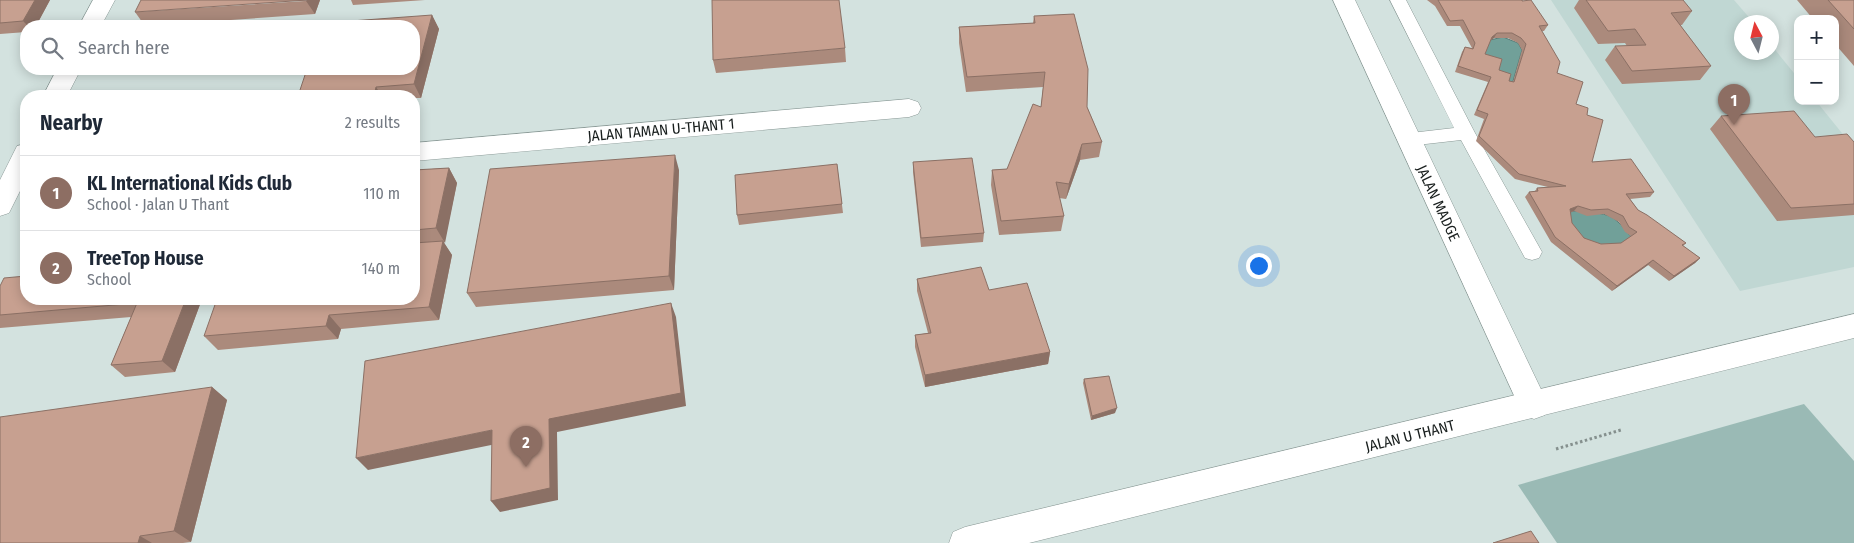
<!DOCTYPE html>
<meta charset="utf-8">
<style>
:root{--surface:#fff;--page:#f2f2f3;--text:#1f2937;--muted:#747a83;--line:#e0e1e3;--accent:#d93025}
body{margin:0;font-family:"Fira Sans Condensed",sans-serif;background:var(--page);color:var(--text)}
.controls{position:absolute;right:15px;top:15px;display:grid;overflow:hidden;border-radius:10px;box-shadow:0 2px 12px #0003}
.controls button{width:45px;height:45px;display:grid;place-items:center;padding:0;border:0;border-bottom:1px solid var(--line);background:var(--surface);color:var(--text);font:25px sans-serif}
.compass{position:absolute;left:1734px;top:15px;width:45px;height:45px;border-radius:50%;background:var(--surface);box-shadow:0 2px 12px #0003;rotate:353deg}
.you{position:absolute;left:1258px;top:265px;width:18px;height:18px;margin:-12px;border:4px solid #fff;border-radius:50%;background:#1a73e8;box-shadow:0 0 0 8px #1a73e833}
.badge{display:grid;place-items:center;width:32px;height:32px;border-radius:50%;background:var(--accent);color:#fff;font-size:16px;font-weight:700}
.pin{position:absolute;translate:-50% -41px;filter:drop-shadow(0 1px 2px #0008)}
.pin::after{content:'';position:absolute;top:26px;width:18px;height:15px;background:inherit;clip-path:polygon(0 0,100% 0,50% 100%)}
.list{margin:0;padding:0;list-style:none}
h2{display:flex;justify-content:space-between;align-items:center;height:65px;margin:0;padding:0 20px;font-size:21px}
h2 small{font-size:16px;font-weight:400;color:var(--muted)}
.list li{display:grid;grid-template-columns:32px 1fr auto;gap:15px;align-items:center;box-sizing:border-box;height:75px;padding:0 20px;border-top:1px solid var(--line)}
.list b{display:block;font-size:19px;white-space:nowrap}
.list p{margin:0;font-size:16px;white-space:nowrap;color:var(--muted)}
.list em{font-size:16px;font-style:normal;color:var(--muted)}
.icon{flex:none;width:28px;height:28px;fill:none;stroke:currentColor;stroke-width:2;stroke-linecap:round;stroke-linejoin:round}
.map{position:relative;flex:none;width:1854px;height:543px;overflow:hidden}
.search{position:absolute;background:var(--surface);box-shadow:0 2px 12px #0003;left:20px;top:20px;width:400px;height:55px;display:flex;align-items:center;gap:12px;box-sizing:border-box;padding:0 18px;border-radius:20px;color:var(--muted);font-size:19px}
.panel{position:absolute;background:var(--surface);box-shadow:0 2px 12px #0003;left:20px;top:90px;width:400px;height:215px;border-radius:20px}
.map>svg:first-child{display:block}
.built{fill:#c0d7d3}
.green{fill:#9abab5}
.water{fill:#71a099;stroke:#567974}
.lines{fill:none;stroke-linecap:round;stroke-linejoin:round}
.service-casing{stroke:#8a9996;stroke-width:1}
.minor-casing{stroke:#8a9996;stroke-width:1}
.tertiary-casing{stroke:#8a9996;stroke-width:1}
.path{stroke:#85908e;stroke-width:3;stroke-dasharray:2.5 2.5;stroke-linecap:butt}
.service{fill:#fff;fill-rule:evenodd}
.minor{fill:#fff;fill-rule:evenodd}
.tertiary{fill:#fff;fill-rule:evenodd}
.wall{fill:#ab8a7c;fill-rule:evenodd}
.shaded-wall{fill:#8b7065}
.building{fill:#c7a090;stroke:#8b7065;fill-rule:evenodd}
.labels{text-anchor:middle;stroke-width:5;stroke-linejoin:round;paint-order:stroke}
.street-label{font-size:15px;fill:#181e1d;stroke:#fff}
</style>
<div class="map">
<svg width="1854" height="543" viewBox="0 0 1854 543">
<rect width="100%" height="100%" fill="#d3e2df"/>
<path class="built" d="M1551 0H1734L1753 22H1742V52H1772V46L1798 78V101H1816L1854 148V267L1740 291Z"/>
<path class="green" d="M1804 404 1854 461V543H1557L1518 485Z"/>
<path class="water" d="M1503 37 1518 43 1522 50 1511 88 1482 59 1490 40Z
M1574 211C1587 213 1609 211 1618 222 1624 227 1625 232 1632 237L1616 248 1580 243 1567 213Z"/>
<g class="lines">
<g class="service-casing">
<path id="service" d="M1390 0H1406L1475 133 1542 252 1539 258 1532 260 1525 258 1461 140 1408 146 1402 144 1399 139 1402 134 1454 128Z"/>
</g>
<g class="minor-casing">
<path id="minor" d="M93 0H115L101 26H79Z
M1333 0H1355L1549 406 1545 415 1534 419 1523 415Z
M57 69H81L67 96H43Z
M909 99 918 102 921 108 918 114 909 117 414 161V143Z
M26 144V179L9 213 0 216V180L17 146Z"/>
</g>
<g class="tertiary-casing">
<path id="tertiary" d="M1854 314V338L1029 543H949L953 532 965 527Z"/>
</g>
<path class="path" d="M1556 449 1621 430"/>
<use href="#service" class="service"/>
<use href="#minor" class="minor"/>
<use href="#tertiary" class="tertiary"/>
</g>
<path class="wall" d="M0 0H50L36 26H26V32L0 34Z
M320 0 315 14 145 26 135 12Z
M351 0H425L353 5Z
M1427 0H1522L1548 25 1544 31H1542L1557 73 1576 104 1587 115 1592 162 1654 192 1650 197 1630 199 1638 210 1686 243 1683 246 1700 258 1695 263 1669 281 1648 265 1612 291 1551 242 1525 197 1529 192 1535 191 1537 188 1548 187 1515 179 1476 141 1484 119 1474 115 1488 82 1455 72 1462 52 1465 47 1472 48 1460 26H1447L1435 6ZM1494 38H1508L1518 43 1522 50 1513 82 1509 81 1499 70 1485 54 1490 41ZM1574 211 1587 216 1604 214 1619 222 1625 232 1631 236 1621 243 1601 244 1584 238 1572 223 1570 213Z
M1579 0H1586L1692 11 1682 25H1680L1711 66 1700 80 1622 84 1605 60 1615 46H1627L1625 43 1598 44 1574 8Z
M1797 0H1854V66L1835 44V19H1813Z
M432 15 439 29 421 98H414V96H298Z
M1034 16 1087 107 1102 142 1099 157 1080 160 1066 199 1059 198 1064 216 1061 231 999 235 991 185 992 170 1007 169 1041 106 1043 87 966 92 959 43V27L1033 23Z
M845 48 846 62 716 73 713 60Z
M1721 116 1815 137 1854 142V215L1777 221 1710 129Z
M913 162 984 233 983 242 921 247 913 172Z
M837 164 843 213 739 225 737 215Z
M449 168 457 183 444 243 452 255 439 320 341 329 338 339 218 350 204 336 414 299V170Z
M679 170 674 290 476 307 467 293Z
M917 279 989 290 1050 352 1048 364 925 387 915 347V335L928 333 917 291Z
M0 286 26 299H202L175 372 125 377 111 365 131 317 0 328Z
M1084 379 1115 413 1091 420 1083 383Z
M212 387 227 400 191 542 183 543H0Z"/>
<path class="shaded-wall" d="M35 0H50L36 26H28L23 21Z
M307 0H320L315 14 306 1Z
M432 15 439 29 421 98 414 84Z
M1497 33 1494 38 1488 42 1492 37Z
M376 87 382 96H374Z
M1082 144 1080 160 1066 199 1069 184Z
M675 155 679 170 674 290 669 276Z
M449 168 457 183 445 243 436 228Z
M1578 206 1574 211 1565 214 1570 209Z
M443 241 452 255 439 320 429 307Z
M1700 258 1695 263 1669 281 1674 276Z
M1653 260 1648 265 1612 291 1617 286Z
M186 299H202L175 372 162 361Z
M671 303 676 317 686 406 557 432 558 500 500 512 491 501 549 419Z
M329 315 341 329 338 339 326 326Z
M1050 352 1048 364 925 387V375Z
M212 387 227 400 191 542 174 531Z
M1117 408 1115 413 1091 420 1092 416Z
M492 430 501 443 368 470 356 458Z
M140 536 152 543H138Z"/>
<path class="building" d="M0 0H35L23 21 0 23Z
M141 0H307L135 12Z
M712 0H839L845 48 713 60Z
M1438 0H1522V1L1531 0 1548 25 1539 26 1560 62 1557 73 1583 82 1576 104 1588 108 1587 115 1603 120 1592 162 1631 159 1654 192 1626 194 1638 210 1647 215 1686 243 1682 245 1700 258 1674 276 1653 260 1617 286 1555 237 1529 192 1538 191 1537 188 1566 186 1519 174 1479 136 1488 114 1477 110 1491 77 1458 66 1465 47 1473 49 1475 43 1463 20 1450 21ZM1497 33H1512L1521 38 1526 44 1514 82 1509 81 1511 74 1499 70 1502 59 1485 54 1492 37ZM1578 206 1591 210 1608 209 1623 216 1629 227 1637 232 1621 243 1601 244 1584 238 1572 223 1570 209Z
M1586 0H1683L1692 11 1671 13 1711 66 1632 71 1615 46 1646 45 1635 29 1608 31Z
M1828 0H1854V29Z
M1074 14 1088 69 1087 107 1102 142 1082 144 1069 184 1056 182 1064 216 1001 221 992 170 1007 169 1033 104 1041 107 1045 72 967 77 959 27 1035 23 1034 16Z
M432 15 414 84 376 87 374 96H298L307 69H414V26H322L324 23Z
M1794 111 1815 137 1847 134 1854 142V204L1791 208 1721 116Z
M675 155 669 276 467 293 490 169Z
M972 158 984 233 921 238 913 162Z
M837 164 842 204 737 215 735 175Z
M449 168 436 228 414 230V170Z
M443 241 429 307 329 315 326 326 204 336 217 299H414V243Z
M981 267 989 290 1027 283 1050 352 925 375 915 335 931 333 917 279Z
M26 276V299H186L162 361 111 365 137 303 0 315V286L4 278Z
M671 303 681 393 549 419 550 488 491 501 492 430 356 458 365 361Z
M1109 376 1117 408 1092 416 1084 379Z
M212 387 174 531 140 536 138 543H0V417Z
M1531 531 1539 543H1493Z"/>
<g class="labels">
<g class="street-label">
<text transform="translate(661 130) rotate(-5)" y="5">JALAN TAMAN U-THANT 1</text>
<text transform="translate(1438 203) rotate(65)" y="5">JALAN MADGE</text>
<text transform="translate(1410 436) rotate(-14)" y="5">JALAN U THANT</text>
</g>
</g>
</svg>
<div class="controls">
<button>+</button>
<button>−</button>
</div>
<svg class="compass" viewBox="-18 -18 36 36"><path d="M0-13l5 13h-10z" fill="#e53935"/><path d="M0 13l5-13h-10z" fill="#747a83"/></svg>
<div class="you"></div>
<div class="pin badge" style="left:1734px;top:125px;background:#8d6e63">1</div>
<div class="pin badge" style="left:526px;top:467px;background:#8d6e63">2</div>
<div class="search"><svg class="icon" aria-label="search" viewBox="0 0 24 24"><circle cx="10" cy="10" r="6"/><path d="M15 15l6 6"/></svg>Search here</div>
<section class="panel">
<h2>Nearby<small>2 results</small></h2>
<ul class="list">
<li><span class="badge" style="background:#8d6e63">1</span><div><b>KL International Kids Club</b><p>School · Jalan U Thant</p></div><em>110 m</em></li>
<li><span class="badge" style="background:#8d6e63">2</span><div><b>TreeTop House</b><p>School</p></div><em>140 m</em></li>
</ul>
</section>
</div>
